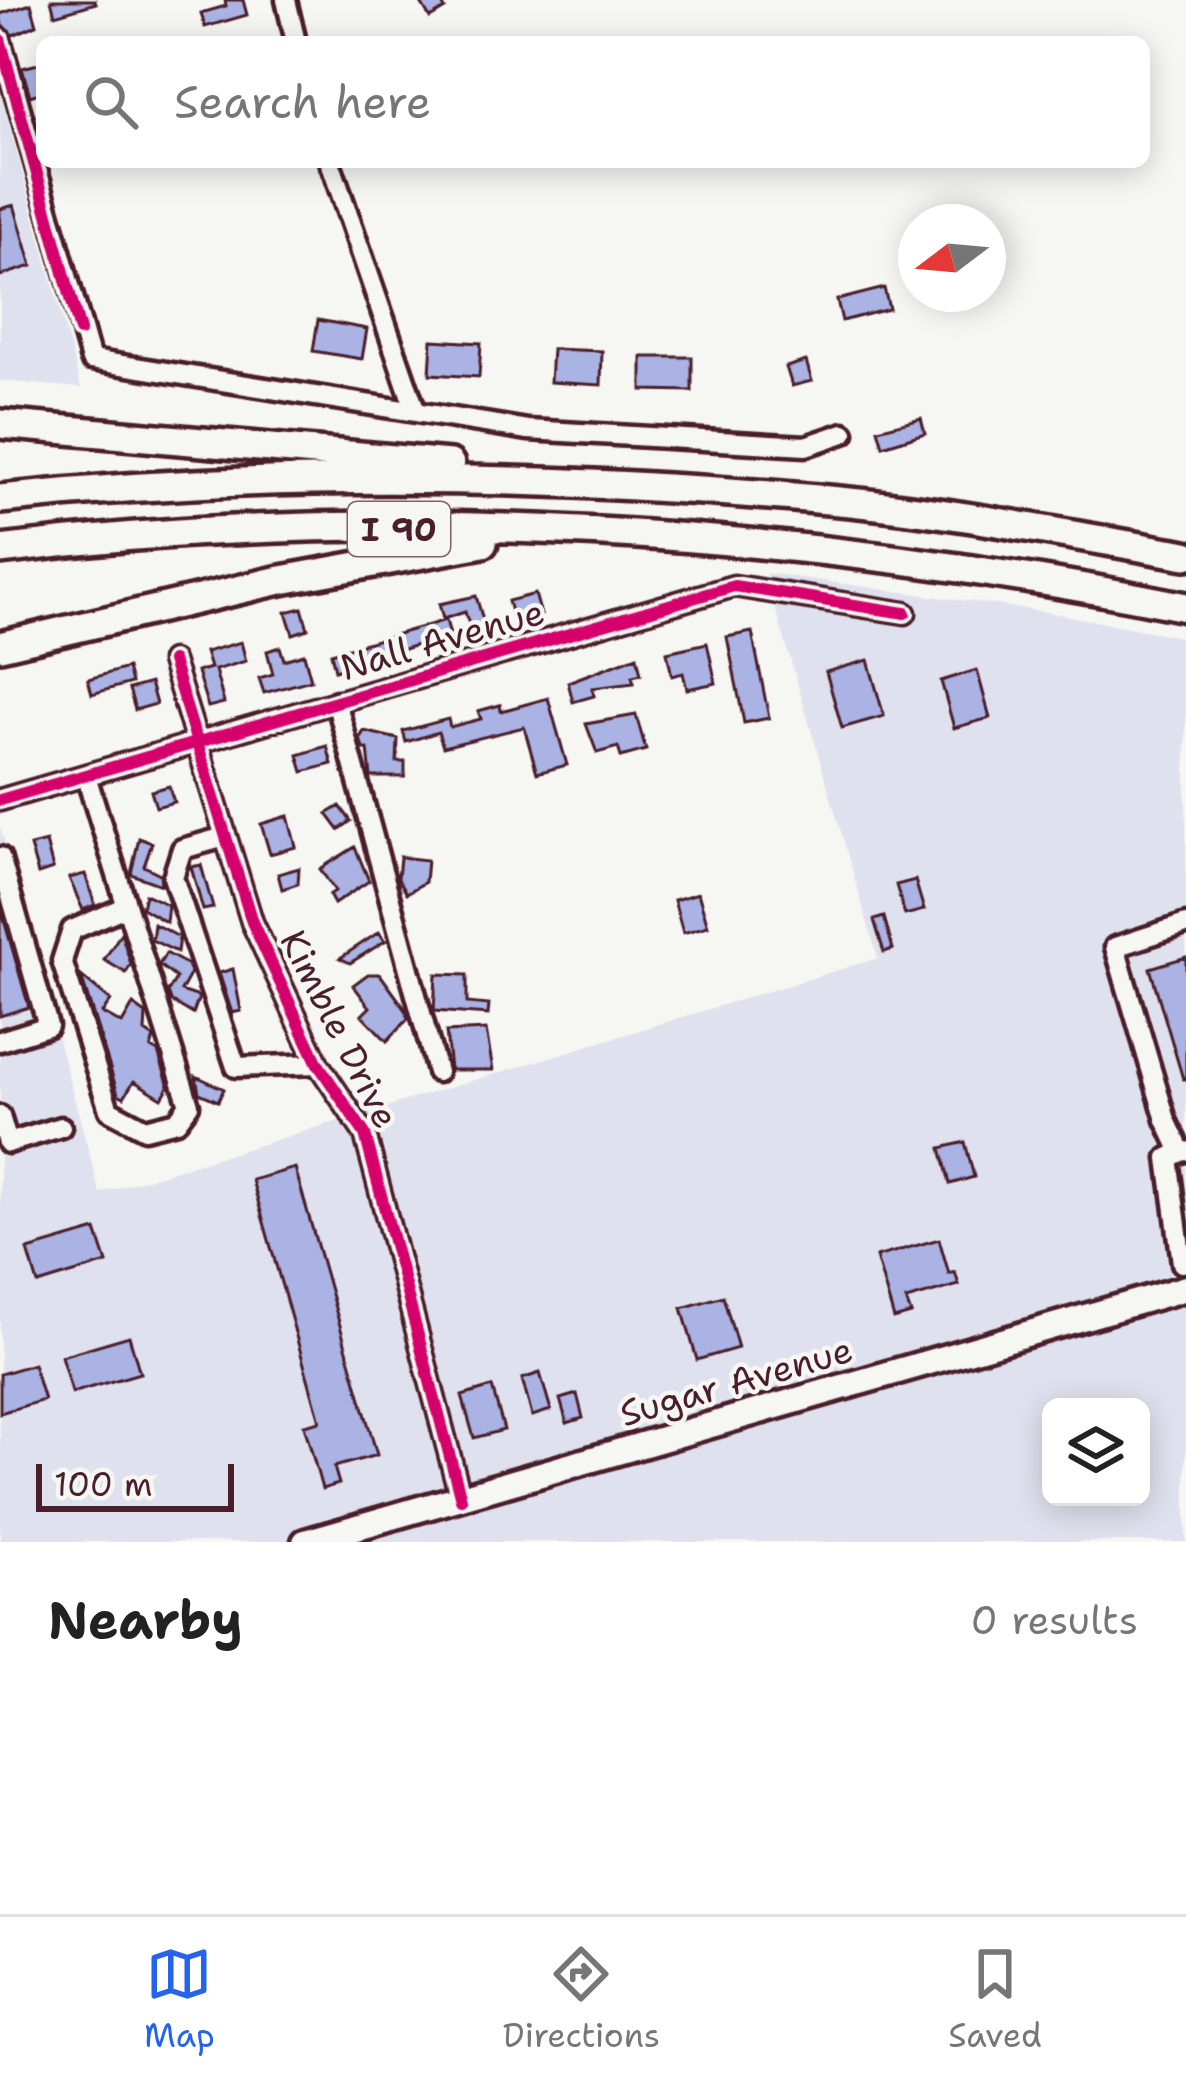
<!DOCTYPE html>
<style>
:root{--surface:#fff;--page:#f2f2f2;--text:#222;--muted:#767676;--line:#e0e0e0;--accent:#2563eb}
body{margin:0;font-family:"Shantell Sans",sans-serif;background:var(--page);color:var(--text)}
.controls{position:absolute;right:36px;bottom:36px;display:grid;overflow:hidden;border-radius:18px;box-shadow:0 6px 30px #0003}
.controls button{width:108px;height:108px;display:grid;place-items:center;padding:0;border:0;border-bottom:3px solid var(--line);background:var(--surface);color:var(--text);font:60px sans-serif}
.compass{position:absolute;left:898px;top:204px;width:108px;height:108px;border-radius:50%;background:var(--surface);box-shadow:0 6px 30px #0003;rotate:254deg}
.scale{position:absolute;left:36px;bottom:30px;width:198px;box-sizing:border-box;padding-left:12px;border:6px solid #4a1f2b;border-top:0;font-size:33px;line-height:42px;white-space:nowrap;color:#4a1f2b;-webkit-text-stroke:9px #f6f6f2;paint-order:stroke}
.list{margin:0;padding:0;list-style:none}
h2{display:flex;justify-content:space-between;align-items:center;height:156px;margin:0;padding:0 48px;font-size:51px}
h2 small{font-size:39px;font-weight:400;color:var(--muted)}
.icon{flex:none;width:66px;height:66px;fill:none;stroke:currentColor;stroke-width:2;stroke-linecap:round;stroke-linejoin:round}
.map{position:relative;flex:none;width:1186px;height:1542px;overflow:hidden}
.search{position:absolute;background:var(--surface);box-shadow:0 6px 30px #0003;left:36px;right:36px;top:36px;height:132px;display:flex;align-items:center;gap:30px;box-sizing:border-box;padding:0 42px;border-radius:18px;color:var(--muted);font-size:45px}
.sheet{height:372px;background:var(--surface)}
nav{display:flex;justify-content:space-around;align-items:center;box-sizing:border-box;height:168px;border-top:3px solid var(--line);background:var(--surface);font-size:33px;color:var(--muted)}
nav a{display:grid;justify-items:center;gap:6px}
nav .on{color:var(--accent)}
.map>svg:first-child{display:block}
.built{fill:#dfe2ee;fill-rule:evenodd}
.building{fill:#aab3e3;stroke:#4a1f2b;stroke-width:3}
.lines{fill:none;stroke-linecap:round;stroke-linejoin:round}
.minor-casing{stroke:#4a1f2b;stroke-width:27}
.major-casing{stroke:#4a1f2b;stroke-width:33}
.highway-casing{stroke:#4a1f2b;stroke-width:36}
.minor{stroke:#f6f6f2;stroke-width:18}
.major{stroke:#f6f6f2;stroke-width:24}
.highway{stroke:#f6f6f2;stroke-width:27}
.cycleway-casing{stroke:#f6f6f2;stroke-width:20}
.cycleway{stroke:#d6006c;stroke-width:12}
.labels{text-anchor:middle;stroke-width:9;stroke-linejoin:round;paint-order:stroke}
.shield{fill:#f6f6f2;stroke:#7e6067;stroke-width:3}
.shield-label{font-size:33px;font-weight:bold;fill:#4a1f2b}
.street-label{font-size:36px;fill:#4a1f2b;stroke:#f6f6f2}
</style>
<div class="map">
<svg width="1186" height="1542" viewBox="0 0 1186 1542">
<rect width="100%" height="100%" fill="#f6f6f2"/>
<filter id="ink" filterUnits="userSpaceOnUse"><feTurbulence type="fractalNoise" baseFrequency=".00833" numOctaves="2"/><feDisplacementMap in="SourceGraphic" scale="24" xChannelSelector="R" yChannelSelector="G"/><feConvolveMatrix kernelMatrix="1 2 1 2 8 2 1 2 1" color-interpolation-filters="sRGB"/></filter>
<g filter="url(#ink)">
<path class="built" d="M0 91 81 388 0 381Z
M765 573 1047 612 1186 638V1268L1172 1272 1186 1319V1542H0V826L100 1193 878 958ZM1051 1407H1141V1497H1051Z"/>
<path class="building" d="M51 0H95L96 3 55 15Z
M225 0H243L247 15 205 27 201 13 226 6Z
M419 0H440L445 9 430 18Z
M31 4 37 25 13 35 2 26 0 14Z
M42 63V92L30 96 22 68Z
M14 205 32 266 0 276V209Z
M884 288 889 309 842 321 837 300Z
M318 320 367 329 362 359 313 351Z
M432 340 481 343 479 377 430 374Z
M552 349 602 351 601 385 550 382Z
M642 357H692V391L642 390Z
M806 361 812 381 792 386 786 367Z
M921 418 925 433 883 446 878 429Z
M535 594 541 615 514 623 508 601Z
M476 596 485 627 471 631 465 612 443 619 439 604Z
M302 608 308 629 293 634 286 612Z
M446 620 450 635 335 670 331 653Z
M752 632 769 718 744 723 727 637Z
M241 642 246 661 215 670 224 703 208 707 197 672 210 668 205 652Z
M707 643 716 683 687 689 683 673 672 676 667 652Z
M280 647 284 660 304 654 311 680 264 693 259 678 273 674 267 651Z
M637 656 641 674 632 676 634 683 592 688 594 696 573 702 568 682Z
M868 660 884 716 842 728 826 672Z
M127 668 131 683 92 694 88 679Z
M977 670 990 718 954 728 941 681Z
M150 683 156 704 135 710 129 689Z
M548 698 567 765 537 773 524 727 443 747 438 732 406 742 403 731 448 719 450 727 481 719 478 711 500 705 501 711Z
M636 715 646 750 621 757 618 747 597 753 586 724Z
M364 731 398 739 397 762H405V777H371L368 749H363L360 738Z
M327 746 332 764 303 772 298 755Z
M169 786 174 802 156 807 151 791Z
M340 806 351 821 339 830 327 814Z
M288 816 296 847 270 854 261 824Z
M139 838 152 843 144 866 160 874 161 885 131 874Z
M46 842 53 869 38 874 30 846Z
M355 847 369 881 334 904 329 895 335 891 320 869Z
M400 857 427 860 425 882 407 893 398 878Z
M201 865 213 908 203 910 191 867Z
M299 868 298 884 282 889 278 874Z
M85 874 95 905 83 910 69 878Z
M915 880 924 910 905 915 896 885Z
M698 893 708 926 683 933 674 900Z
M145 894 168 905 166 922 142 908Z
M0 906 29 1007 0 1016Z
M884 917 893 949 884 952 874 920Z
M154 924 179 937 177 952 152 940Z
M379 932 385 941 350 963 340 958Z
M121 933 131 964 126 973 104 960Z
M166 953 188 965 191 973 181 991 199 997 193 1014 171 1001 168 992 176 978 159 965Z
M1186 957V1079H1183L1150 968Z
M233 969 241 1011 232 1013 219 973Z
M368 974H380L406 1010 408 1019 387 1041 362 1015 370 1007 353 985Z
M436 974 467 975V1003L489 1005 488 1015 434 1011Z
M81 976 111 1001 102 1013 122 1024 133 1005 146 1014 145 1032 154 1038 151 1048 158 1052 169 1086 162 1098 134 1081 124 1097 118 1094Z
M486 1030 493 1070H450L446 1032Z
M196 1076 224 1089 218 1101 199 1093Z
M965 1142 974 1177 950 1184 941 1148Z
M295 1168 377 1455 334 1467 339 1484 322 1489 304 1425 320 1421 252 1180Z
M96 1230 107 1263 38 1284 28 1250Z
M939 1239 949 1274 955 1272 959 1285 906 1300 911 1314 894 1319 876 1257Z
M723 1296 738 1348 697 1360 682 1308Z
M129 1336 140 1373 72 1393 61 1356Z
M33 1364 44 1400 0 1413V1374Z
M540 1373 551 1410 532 1416 522 1379Z
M492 1387 504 1430 474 1438 462 1396Z
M577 1394 583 1418 567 1423 560 1399Z"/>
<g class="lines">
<g class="minor-casing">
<path id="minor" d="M286 0 296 42
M0 39 91 360 528 430 806 446 844 433
M330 162 416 412
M172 661 252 922 318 1064 365 1134 461 1499
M336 701 437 1072
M86 776 189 1105 177 1121 145 1129 109 1110 62 961 72 930 125 907
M0 800 734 586 905 613
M225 837 182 849 173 877 236 1067 318 1064
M0 857 48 1026 0 1041
M1186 924 1115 947 1166 1120 1181 1152 1186 1151
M0 1116 8 1143 61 1127
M1181 1152 1168 1158 1182 1263 1186 1261"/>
</g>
<g class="major-casing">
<path id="major" d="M305 1542 1186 1288"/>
</g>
<g class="highway-casing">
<path id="highway" d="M0 424 450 464
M0 499C271 470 546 475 817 499 941 509 1064 534 1186 555
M0 550C386 501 805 531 1186 607
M0 646 276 581 483 543"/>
</g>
<use href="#minor" class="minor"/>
<use href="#major" class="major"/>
<use href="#highway" class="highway"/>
<g class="cycleway-casing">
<path id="cycleway" d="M0 39 80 331
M172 661 252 922 318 1064 365 1134 461 1499
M0 800 734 586 905 613"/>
</g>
<use href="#cycleway" class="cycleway"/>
</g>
</g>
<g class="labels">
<rect class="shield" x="348" y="502" width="102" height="54" rx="9"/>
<g class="shield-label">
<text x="399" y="541">I 90</text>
</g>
<g class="street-label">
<text transform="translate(442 639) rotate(-16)" y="13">Nall Avenue</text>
<text transform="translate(340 1029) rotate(63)" y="13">Kimble Drive</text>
<text transform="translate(736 1381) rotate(-16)" y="13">Sugar Avenue</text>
</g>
</g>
</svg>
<div class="controls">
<button><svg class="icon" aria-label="layers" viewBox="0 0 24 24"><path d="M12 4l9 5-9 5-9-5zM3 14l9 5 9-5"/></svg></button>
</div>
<svg class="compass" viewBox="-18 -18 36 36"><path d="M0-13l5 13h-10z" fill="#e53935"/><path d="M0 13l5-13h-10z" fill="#767676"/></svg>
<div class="scale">100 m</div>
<div class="search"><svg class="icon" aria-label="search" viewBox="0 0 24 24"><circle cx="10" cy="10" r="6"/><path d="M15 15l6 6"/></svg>Search here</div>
</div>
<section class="sheet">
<h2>Nearby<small>0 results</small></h2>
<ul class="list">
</ul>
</section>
<nav>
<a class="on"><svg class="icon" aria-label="map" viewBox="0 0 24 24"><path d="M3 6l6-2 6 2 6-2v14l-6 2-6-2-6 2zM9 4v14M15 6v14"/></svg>Map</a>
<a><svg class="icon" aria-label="directions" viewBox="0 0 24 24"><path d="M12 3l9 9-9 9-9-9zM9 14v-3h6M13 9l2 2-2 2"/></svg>Directions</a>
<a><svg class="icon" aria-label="saved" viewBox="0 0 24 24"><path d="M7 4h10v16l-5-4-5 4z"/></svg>Saved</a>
</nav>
